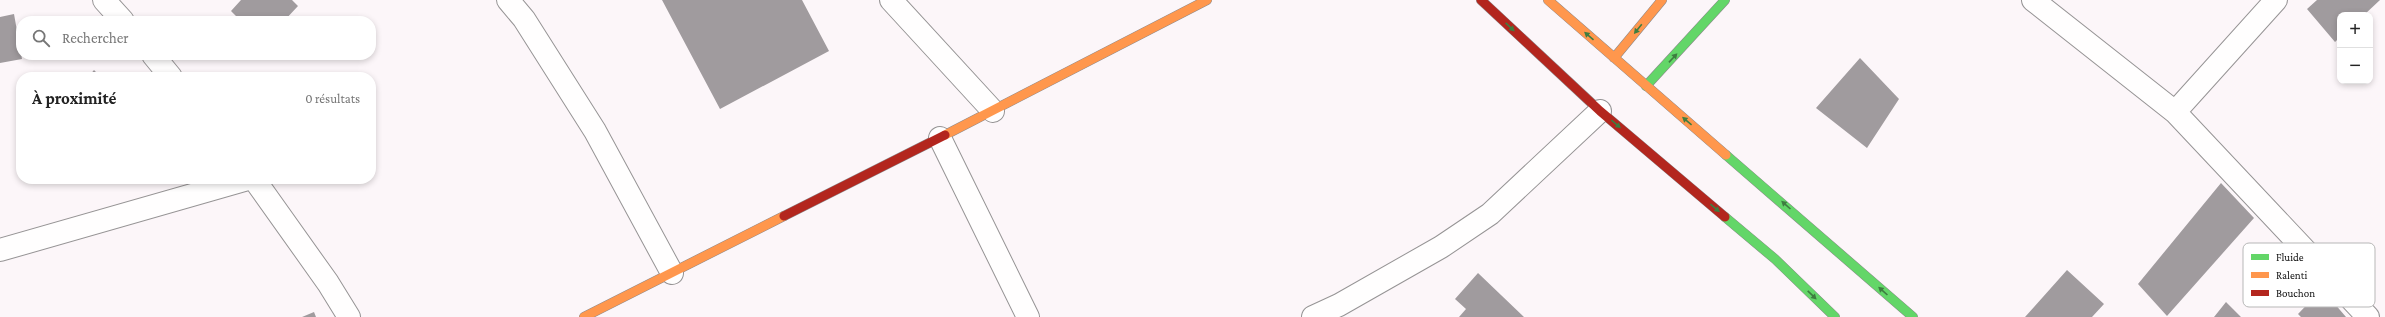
<!DOCTYPE html>
<html lang="fr">
<meta charset="utf-8">
<style>
:root{--surface:#fff;--page:#f2f2f2;--text:#222;--muted:#767676;--line:#e0e0e0}
body{margin:0;font-family:"Crimson Pro",serif;background:var(--page);color:var(--text)}
.controls{position:absolute;right:12px;top:12px;display:grid;overflow:hidden;border-radius:8px;box-shadow:0 2px 6px #0003}
.controls button{width:36px;height:36px;display:grid;place-items:center;padding:0;border:0;border-bottom:1px solid var(--line);background:var(--surface);color:var(--text);font:20px sans-serif}
.list{margin:0;padding:0;list-style:none}
h2{display:flex;justify-content:space-between;align-items:center;height:52px;margin:0;padding:0 16px;font-size:17px}
h2 small{font-size:13px;font-weight:400;color:var(--muted)}
.icon{flex:none;width:22px;height:22px;fill:none;stroke:currentColor;stroke-width:2;stroke-linecap:round;stroke-linejoin:round}
.map{position:relative;flex:none;width:2385px;height:317px;overflow:hidden}
.search{position:absolute;background:var(--surface);box-shadow:0 2px 6px #0003;left:16px;top:16px;width:360px;height:44px;display:flex;align-items:center;gap:10px;box-sizing:border-box;padding:0 14px;border-radius:16px;color:var(--muted);font-size:15px}
.panel{position:absolute;background:var(--surface);box-shadow:0 2px 6px #0003;left:16px;top:72px;width:360px;height:112px;border-radius:16px}
.map>svg:first-child{display:block}
.building{fill:#a09b9e}
.lines{fill:none;stroke-linecap:round;stroke-linejoin:round}
.street-casing{stroke:#969495;stroke-width:24}
.fast-casing{stroke:#8d8a8c;stroke-width:10}
.slow-casing{stroke:#8d8a8c;stroke-width:10}
.jam-casing{stroke:#8d8a8c;stroke-width:10}
.street{stroke:#fffefe;stroke-width:22}
.fast{stroke:#63d668;stroke-width:9}
.slow{stroke:#ff974d;stroke-width:9}
.jam{stroke:#b3261e;stroke-width:9}
.oneway{fill:#3e7d40}
.key{fill:#fff;stroke:#b7b7b7;stroke-width:1}
.key-label{font-size:11px;fill:#101010}
</style>
<div class="map">
<svg width="2385" height="317" viewBox="0 0 2385 317">
<rect width="100%" height="100%" fill="#fcf6f9"/>
<path class="building" d="M241 0H292L298 6 284 21H241L231 11Z
M662 0H802L829 51 720 109Z
M2317 0H2380L2364 15H2340V37L2335 42 2307 9Z
M14 14 22 59 0 63V17Z
M1860 58 1899 99 1867 148 1816 108Z
M94 70 101 77H88Z
M2221 183 2254 218 2167 316 2138 284Z
M2067 270 2104 304 2092 317H2025Z
M1478 273 1524 317H1459L1466 309 1455 299Z
M2322 289 2346 317H2301L2298 314Z
M2226 302 2241 317H2214Z
M314 312 316 317H302Z"/>
<g class="lines">
<g class="street-casing">
<path id="street" d="M104 0 123 21
M508 0 524 19 595 131 672 273
M891 0 993 111
M2033 0 2175 112 2368 317
M153 55 171 77
M2175 112 2276 0
M940 138 1028 317
M254 179 328 283 349 317
M0 250 248 179
M1313 317 1339 305 1441 247 1490 214 1600 111"/>
</g>
<g class="fast-casing">
<path id="fast" d="M1646 86 1725 0
M1726 155 1913 317
M1725 217 1775 259 1835 317"/>
</g>
<g class="slow-casing">
<path id="slow" d="M1548 0 1726 155
M1614 58 1662 0
M945 135 1207 0
M584 317 784 216"/>
</g>
<g class="jam-casing">
<path id="jam" d="M1481 0 1600 111 1725 217
M784 216 945 135"/>
</g>
<use href="#street" class="street"/>
<use href="#fast" class="fast"/>
<use href="#slow" class="slow"/>
<use href="#jam" class="jam"/>
</g>
<defs><path id="oneway-solid" d="M-6-.8H1V-3.2L6.5 0L1 3.2V.8H-6Z"/></defs>
<g class="oneway">
<use href="#oneway-solid" transform="translate(1510 27) rotate(43)"/>
<use href="#oneway-solid" transform="translate(1638 29) rotate(129)"/>
<use href="#oneway-solid" transform="translate(1589 36) rotate(-139)"/>
<use href="#oneway-solid" transform="translate(1673 58) rotate(-47)"/>
<use href="#oneway-solid" transform="translate(1687 121) rotate(-140)"/>
<use href="#oneway-solid" transform="translate(1616 124) rotate(40)"/>
<use href="#oneway-solid" transform="translate(1786 205) rotate(-138)"/>
<use href="#oneway-solid" transform="translate(1715 208) rotate(40)"/>
<use href="#oneway-solid" transform="translate(1883 291) rotate(-138)"/>
<use href="#oneway-solid" transform="translate(1812 295) rotate(44)"/>
</g>
<rect x="2243" y="243" width="132" height="64" rx="6" class="key"/>
<rect x="2251" y="254" width="18" height="6" fill="#63d668"/>
<rect x="2251" y="272" width="18" height="6" fill="#ff974d"/>
<rect x="2251" y="290" width="18" height="6" fill="#b3261e"/>
<g class="key-label">
<text x="2276" y="261">Fluide</text>
<text x="2276" y="279">Ralenti</text>
<text x="2276" y="297">Bouchon</text>
</g>
</svg>
<div class="controls">
<button>+</button>
<button>−</button>
</div>
<div class="search"><svg class="icon" aria-label="search" viewBox="0 0 24 24"><circle cx="10" cy="10" r="6"/><path d="M15 15l6 6"/></svg>Rechercher</div>
<section class="panel">
<h2>À proximité<small>0 résultats</small></h2>
<ul class="list">
</ul>
</section>
</div>
